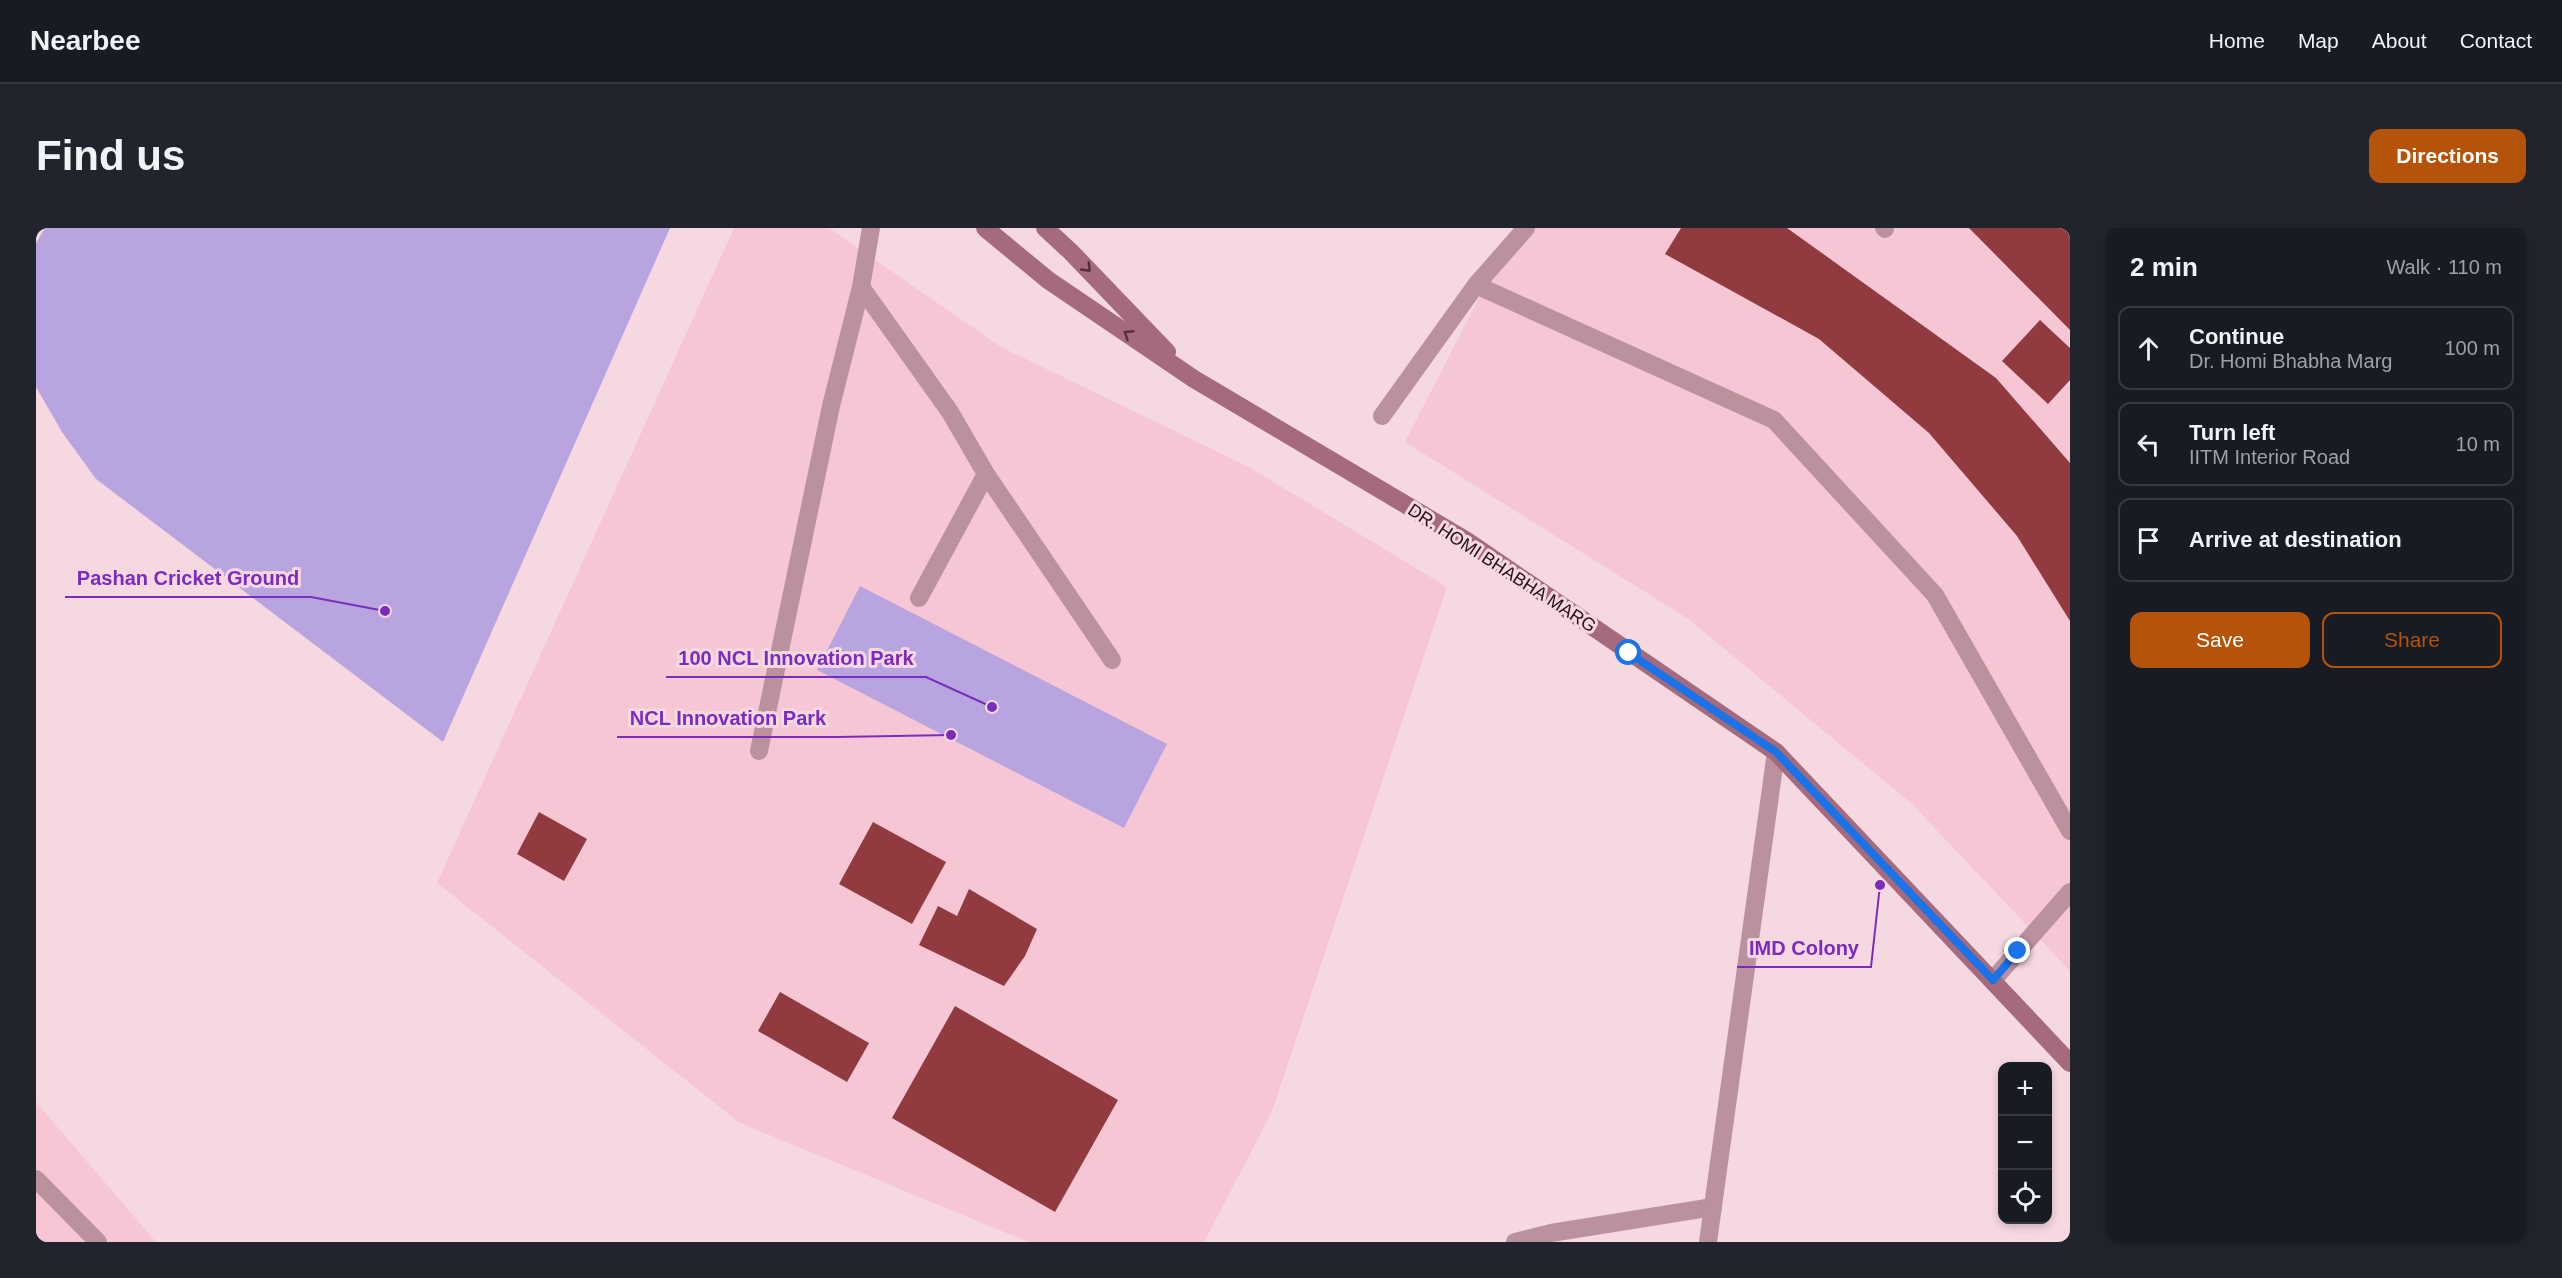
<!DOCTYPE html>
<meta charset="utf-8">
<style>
:root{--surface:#171b24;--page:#20242c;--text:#f1f3f6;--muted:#9ea1a6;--line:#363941;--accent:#b45309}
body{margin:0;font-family:Helvetica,sans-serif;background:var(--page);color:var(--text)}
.controls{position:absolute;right:18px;bottom:18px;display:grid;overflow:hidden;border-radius:12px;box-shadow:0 3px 9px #0003}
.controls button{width:54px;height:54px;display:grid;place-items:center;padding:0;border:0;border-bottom:2px solid var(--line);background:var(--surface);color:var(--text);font:30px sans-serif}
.stop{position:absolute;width:18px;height:18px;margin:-14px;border:4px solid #1a73e8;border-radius:50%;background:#fff}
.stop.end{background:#1a73e8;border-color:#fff;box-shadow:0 2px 6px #0008}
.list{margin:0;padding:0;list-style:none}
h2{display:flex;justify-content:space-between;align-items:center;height:78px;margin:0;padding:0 24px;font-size:26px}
h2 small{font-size:20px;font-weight:400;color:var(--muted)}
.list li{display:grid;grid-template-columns:39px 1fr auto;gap:18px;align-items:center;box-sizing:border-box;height:84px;margin:0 12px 12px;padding:0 12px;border:2px solid var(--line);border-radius:12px}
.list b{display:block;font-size:22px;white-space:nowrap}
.list p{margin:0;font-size:20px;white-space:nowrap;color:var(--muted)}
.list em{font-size:20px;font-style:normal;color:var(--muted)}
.actions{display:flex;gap:12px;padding:18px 24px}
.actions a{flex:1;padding:14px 0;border:2px solid var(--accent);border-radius:12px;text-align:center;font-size:21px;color:var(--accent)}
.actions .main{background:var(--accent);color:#fff}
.icon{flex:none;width:33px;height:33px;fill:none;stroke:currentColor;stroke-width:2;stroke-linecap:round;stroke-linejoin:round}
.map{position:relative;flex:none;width:2034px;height:1014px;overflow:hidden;border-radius:12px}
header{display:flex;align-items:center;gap:36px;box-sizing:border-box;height:84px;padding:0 30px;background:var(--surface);border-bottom:2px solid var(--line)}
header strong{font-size:28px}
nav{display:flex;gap:33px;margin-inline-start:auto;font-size:21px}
.intro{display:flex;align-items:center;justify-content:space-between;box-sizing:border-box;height:144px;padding:0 36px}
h1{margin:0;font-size:42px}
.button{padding:15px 27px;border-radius:12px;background:var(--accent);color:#fff;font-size:21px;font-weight:700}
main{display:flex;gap:36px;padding:0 36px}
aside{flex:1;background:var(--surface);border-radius:12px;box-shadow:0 3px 9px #0003}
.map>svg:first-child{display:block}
.built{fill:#f7c6d4}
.green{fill:#b8a5df}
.building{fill:#913a3f}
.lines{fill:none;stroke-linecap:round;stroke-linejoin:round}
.lane{stroke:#bb919d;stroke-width:18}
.street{stroke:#bb919d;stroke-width:18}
.secondary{stroke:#a66a7d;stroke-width:18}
.oneway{stroke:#542f3b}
.route{stroke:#1a73e8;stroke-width:8}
.labels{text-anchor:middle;stroke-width:6;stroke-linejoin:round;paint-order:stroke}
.street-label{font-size:18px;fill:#280f18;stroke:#f6d8e0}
.leader{fill:none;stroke:#7b2cbf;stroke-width:2}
.callout-dot{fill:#7b2cbf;stroke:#f6d8e0;stroke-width:2}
.callout-label{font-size:20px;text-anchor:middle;font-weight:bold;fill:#7b2cbf;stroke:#f6d8e0;stroke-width:6;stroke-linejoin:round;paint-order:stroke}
</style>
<header>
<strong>Nearbee</strong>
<nav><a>Home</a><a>Map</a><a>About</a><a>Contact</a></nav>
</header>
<div class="intro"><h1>Find us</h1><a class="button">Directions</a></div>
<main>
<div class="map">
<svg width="2034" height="1014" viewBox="0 0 2034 1014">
<rect width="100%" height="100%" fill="#f6d8e0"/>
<path class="built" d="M698 0H793L965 119 1213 239 1411 359 1235 886 1168 1014H992L704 895 401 655Z
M1479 0H2034V743L1875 575 1651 390 1369 214Z
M0 874 120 1014H0Z"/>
<path class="green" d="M9 0H634L407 514 60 251 26 204 0 159V15Z
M824 358 1131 516 1088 600 781 442Z"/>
<path class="building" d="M1645 0H1751L1960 150 2034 235V393L1981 308 1893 205 1783 111 1629 26Z
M1933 0H2034V102Z
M2004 92 2034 120V152L2012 176 1966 133Z
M503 584 551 611 528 653 481 626Z
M837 594 910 634 876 696 803 656Z
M933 661 1001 701 989 728 968 758 883 717 902 678 921 688Z
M744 764 833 815 811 854 722 803Z
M919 778 1082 872 1019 984 856 890Z"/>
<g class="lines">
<path class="lane" d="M1848 0 1849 1
M1440 57 1738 192 1899 367 2034 603
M825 59 914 184 950 246 1076 432
M1346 188 1440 57 1490 0
M883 370 950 246
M723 523 795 178 825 59 835 0
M1957 752 2034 664
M0 951 62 1014
M1479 1014 1515 1005 1677 979"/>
<path class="street" d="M1672 1014 1740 524"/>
<path class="secondary" d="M949 0 1012 52 1158 151 1431 313 1740 524 2034 835
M1009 0 1035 24 1131 124"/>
</g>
<defs><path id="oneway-chevron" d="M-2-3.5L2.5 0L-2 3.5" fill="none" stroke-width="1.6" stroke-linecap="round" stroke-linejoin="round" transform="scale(1.5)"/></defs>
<g class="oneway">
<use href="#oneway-chevron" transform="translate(1051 40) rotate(46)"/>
<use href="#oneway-chevron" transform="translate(1092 106) rotate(-146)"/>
</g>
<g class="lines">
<path class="route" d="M1593 425 1740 524 1957 752 1982 723"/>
</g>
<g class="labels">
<g class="street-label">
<text transform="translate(1466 340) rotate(33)" y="6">DR. HOMI BHABHA MARG</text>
</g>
</g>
<path class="leader" d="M349 383L275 369H29M956 479L890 449H630M915 507L802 509H581M1844 657L1835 739H1701"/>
<g class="callout-dot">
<circle cx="349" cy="383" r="6"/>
<circle cx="956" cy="479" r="6"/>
<circle cx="915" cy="507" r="6"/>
<circle cx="1844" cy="657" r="6"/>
</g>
<g class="callout-label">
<text x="152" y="357">Pashan Cricket Ground</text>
<text x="760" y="437">100 NCL Innovation Park</text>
<text x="692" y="497">NCL Innovation Park</text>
<text x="1768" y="727">IMD Colony</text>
</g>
</svg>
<div class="controls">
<button>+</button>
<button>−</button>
<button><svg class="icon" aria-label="locate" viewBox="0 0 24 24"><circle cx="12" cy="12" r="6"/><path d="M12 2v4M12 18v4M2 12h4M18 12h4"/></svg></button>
</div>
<div class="stop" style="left:1593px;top:425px"></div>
<div class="stop end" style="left:1982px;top:723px"></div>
</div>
<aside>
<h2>2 min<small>Walk · 110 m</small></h2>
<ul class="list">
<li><svg class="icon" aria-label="ahead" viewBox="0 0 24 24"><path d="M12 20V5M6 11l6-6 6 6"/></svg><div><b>Continue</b><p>Dr. Homi Bhabha Marg</p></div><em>100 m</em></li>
<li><svg class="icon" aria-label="left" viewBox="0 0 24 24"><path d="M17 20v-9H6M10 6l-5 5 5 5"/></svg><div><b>Turn left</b><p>IITM Interior Road</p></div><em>10 m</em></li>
<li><svg class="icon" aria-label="arrive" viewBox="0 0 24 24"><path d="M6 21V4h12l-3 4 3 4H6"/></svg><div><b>Arrive at destination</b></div></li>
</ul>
<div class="actions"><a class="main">Save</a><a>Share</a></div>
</aside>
</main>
